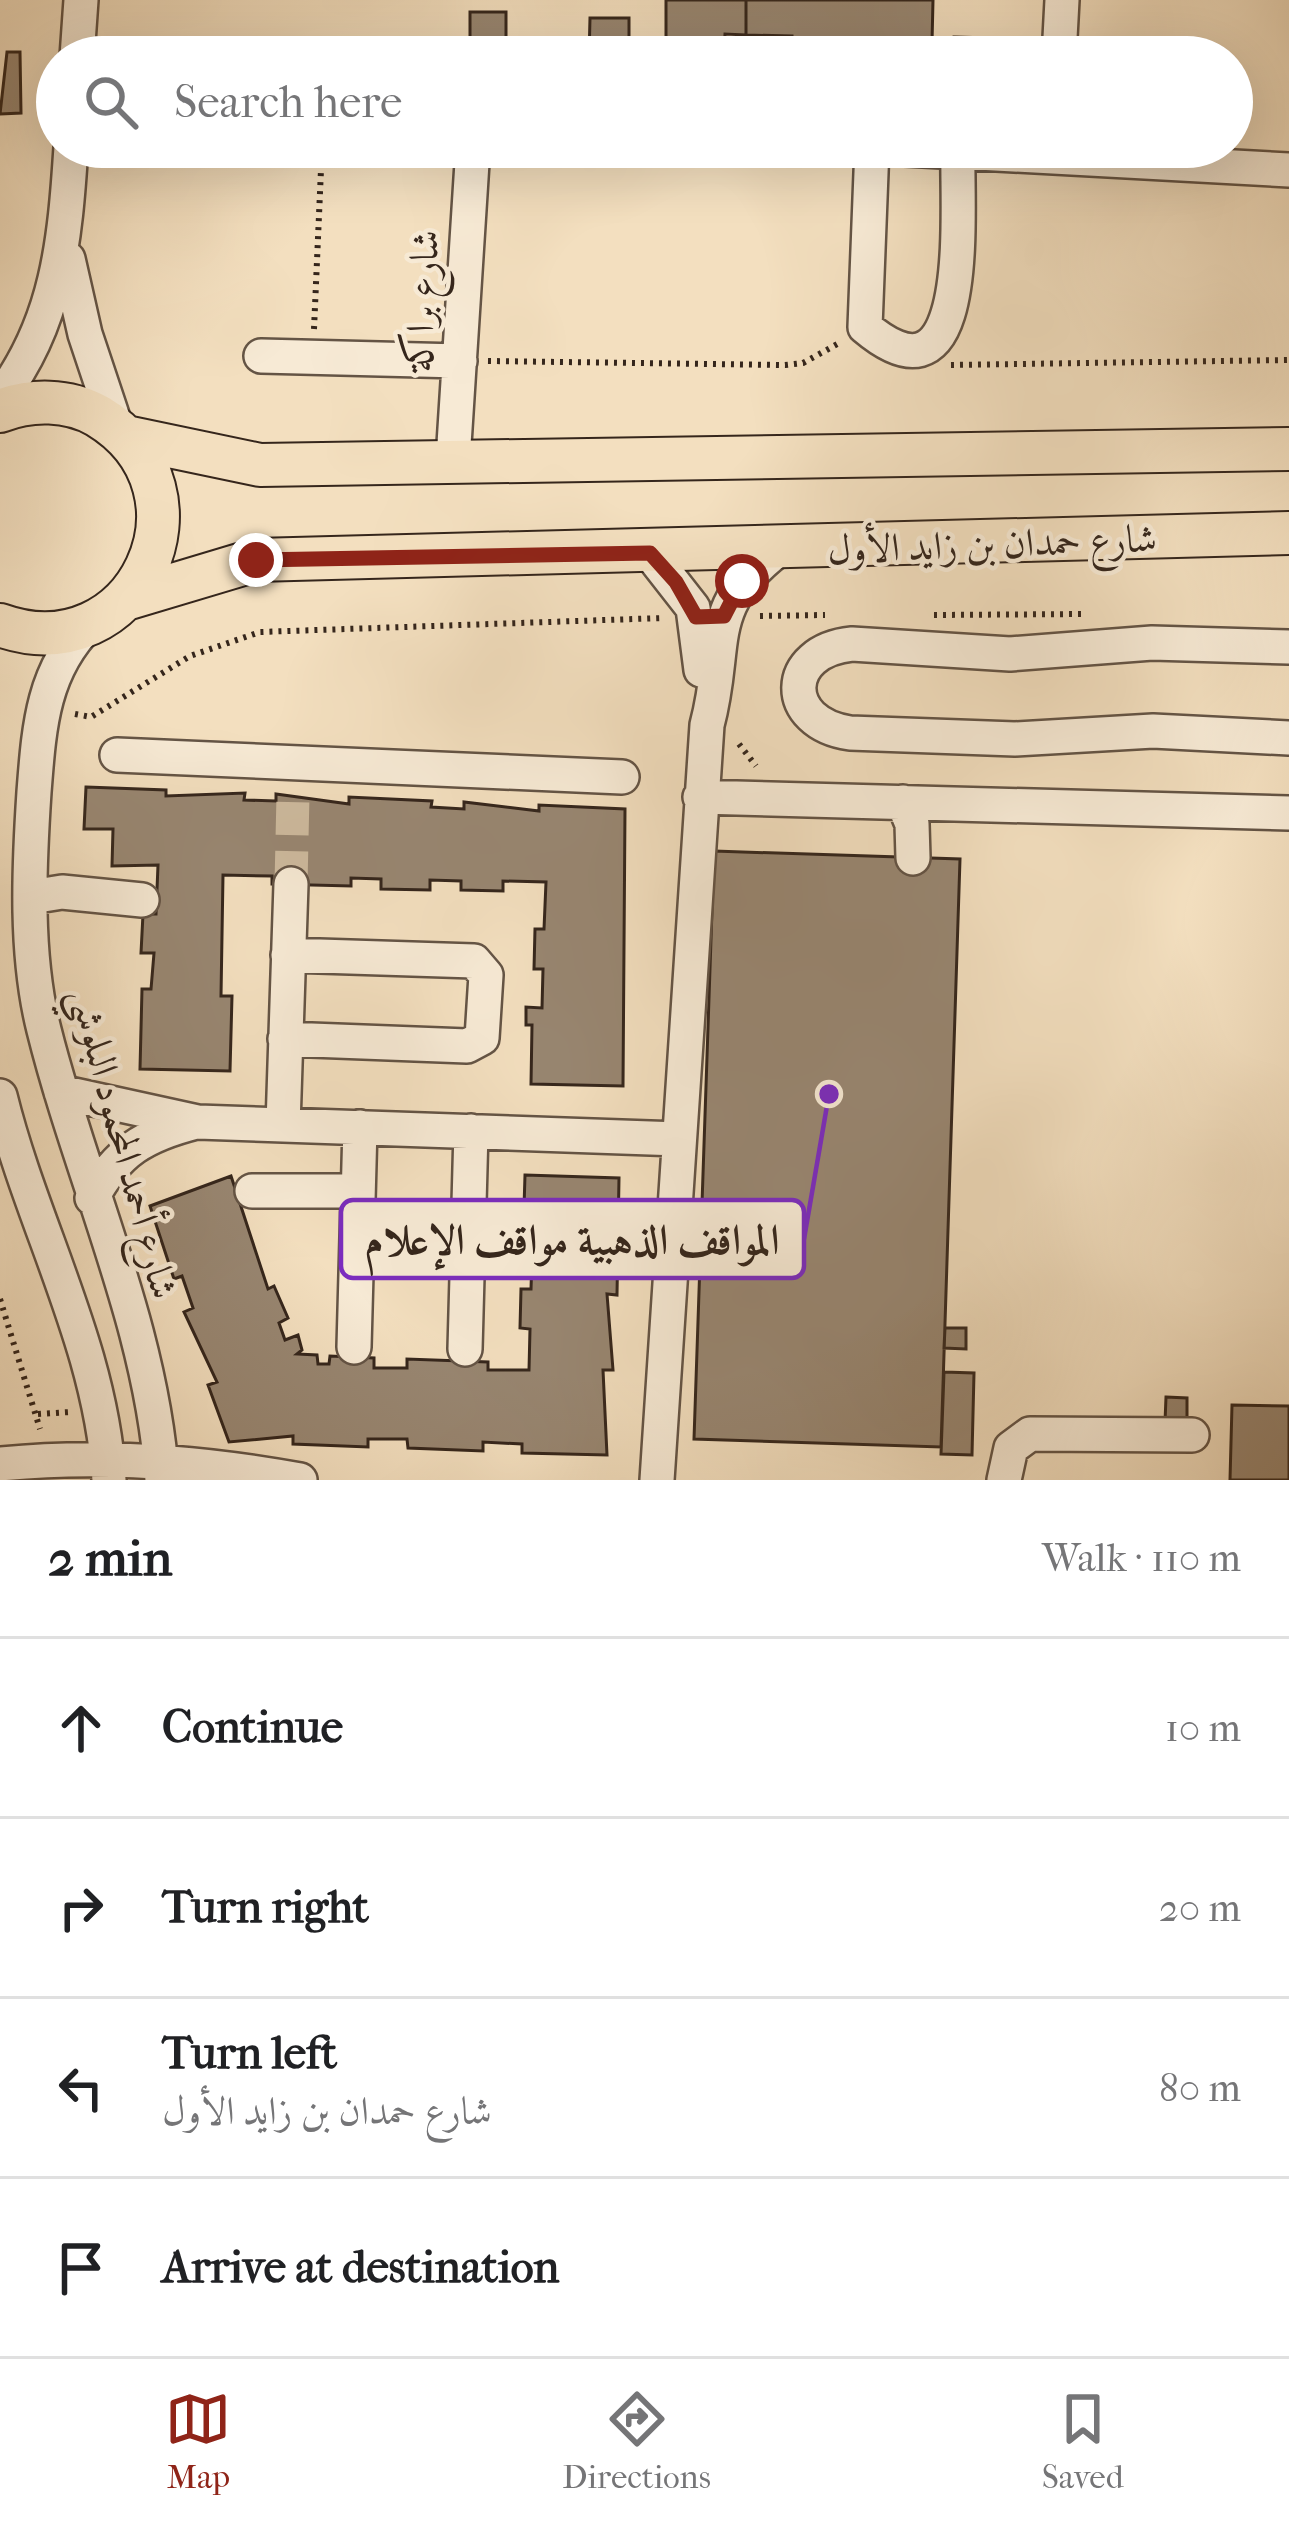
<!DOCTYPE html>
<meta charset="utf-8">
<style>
:root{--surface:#fff;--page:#f6f6f6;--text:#202124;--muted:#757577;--line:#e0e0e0;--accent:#8f2418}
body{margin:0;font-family:"IM FELL French Canon",Amiri,serif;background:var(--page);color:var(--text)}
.stop{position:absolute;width:36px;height:36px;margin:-27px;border:9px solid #8f2418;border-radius:50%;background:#fff}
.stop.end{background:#8f2418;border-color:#fff;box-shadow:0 3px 12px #0008}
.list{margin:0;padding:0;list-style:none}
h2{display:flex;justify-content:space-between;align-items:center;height:156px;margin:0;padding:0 48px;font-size:51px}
h2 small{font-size:39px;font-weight:400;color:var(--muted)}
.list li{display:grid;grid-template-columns:78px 1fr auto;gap:36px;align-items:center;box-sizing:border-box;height:180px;padding:0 48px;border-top:3px solid var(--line)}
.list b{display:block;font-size:45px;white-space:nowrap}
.list p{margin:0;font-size:39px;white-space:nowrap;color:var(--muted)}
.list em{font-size:39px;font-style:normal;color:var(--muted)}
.icon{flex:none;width:66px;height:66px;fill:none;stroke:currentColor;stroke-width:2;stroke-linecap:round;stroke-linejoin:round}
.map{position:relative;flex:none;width:1289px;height:1480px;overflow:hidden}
.search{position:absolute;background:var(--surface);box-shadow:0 12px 48px #0002;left:36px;right:36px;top:36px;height:132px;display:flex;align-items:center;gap:30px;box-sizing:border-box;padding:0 42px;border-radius:66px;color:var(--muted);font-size:45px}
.sheet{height:876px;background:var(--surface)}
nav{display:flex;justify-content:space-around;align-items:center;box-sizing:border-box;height:168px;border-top:3px solid var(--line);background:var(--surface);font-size:33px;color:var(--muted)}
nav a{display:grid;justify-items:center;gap:6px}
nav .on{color:var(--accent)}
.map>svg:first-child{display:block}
.building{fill:#988671;stroke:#35261c;stroke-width:3}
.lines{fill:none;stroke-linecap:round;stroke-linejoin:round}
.minor-tunnel{stroke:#cdba9e;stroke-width:33;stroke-dasharray:33 16;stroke-linecap:butt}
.minor-casing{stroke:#645445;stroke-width:38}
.major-casing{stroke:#35261c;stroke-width:46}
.path{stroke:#35261c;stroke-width:6;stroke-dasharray:3 6;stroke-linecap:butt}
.minor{stroke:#f7ead5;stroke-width:33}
.major{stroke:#f3dfbf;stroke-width:42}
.route{stroke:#8f2418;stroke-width:15}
.labels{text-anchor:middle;stroke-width:9;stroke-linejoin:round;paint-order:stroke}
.street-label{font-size:39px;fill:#35261c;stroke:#f7ead5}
.leader{fill:none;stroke:#7b2cbf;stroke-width:4.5}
.callout-dot{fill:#7b2cbf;stroke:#f7ead5;stroke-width:4.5}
.callout{fill:#f7ead5;stroke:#7b2cbf;stroke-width:4.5}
.callout-label{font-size:42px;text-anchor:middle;font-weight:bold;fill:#35261c}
</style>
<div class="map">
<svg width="1289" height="1480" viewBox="0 0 1289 1480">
<rect width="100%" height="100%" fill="#f3dfbf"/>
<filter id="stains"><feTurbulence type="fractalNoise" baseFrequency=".00167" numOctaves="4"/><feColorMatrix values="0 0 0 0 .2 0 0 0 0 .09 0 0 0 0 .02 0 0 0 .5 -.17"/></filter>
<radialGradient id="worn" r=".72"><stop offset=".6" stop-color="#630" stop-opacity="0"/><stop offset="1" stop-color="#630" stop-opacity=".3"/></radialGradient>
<path class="building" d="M666 0H746V35L725 34 724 57 690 56 691 39H666Z
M746 0H933L932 43H906V57H868L869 39 821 38V48H792V36L746 35Z
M470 12H506V57H470Z
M590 18H629V57H589Z
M954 37 990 38 989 57H953Z
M7 52H20L21 113 0 114Z
M86 787 166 790V796L245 793 244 800 276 801V794L349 804V797L432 801 431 807 464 809V802L539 811V805L625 809 623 1086 531 1084 532 1025H526V1007L542 1008 543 969H534L535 929H544L546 882 503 881V891L461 890V881L430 880V890L381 889V879L351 878V886L272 884V876L223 875 221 996H232L230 1071 140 1069 142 989H151L154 953H141L143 914H156L158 865 112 866 113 829H84Z
M714 851 960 859 941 1447 694 1439Z
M525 1175 619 1178 617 1295 607 1294 613 1370H603L607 1455 522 1453V1444L483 1442V1451L408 1448 407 1439H368V1447L293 1444V1436L229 1442 208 1385 217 1382 184 1312 193 1308 182 1276 174 1279 150 1206 231 1176 268 1289 274 1286 288 1318 279 1323 285 1340 298 1335 302 1350 297 1354 317 1355 318 1364H329L330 1356 374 1358V1368H407V1359L488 1362V1370H529L530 1329 520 1328 521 1289H531L532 1257H516V1240H523Z
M945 1328H966V1349L944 1348Z
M944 1372 974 1373 972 1455 941 1454Z
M1166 1397 1187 1398V1422H1165Z
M1232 1405 1289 1406V1480H1230Z"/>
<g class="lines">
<path class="minor-tunnel" d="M291 884 293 795"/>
<g class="minor-casing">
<path id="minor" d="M77 57 81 0
M1059 57 1062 0
M868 147 1289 170
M872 147 865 327C976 421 956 208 958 150
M68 259 85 334 116 427
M261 356 460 361
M0 398C58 322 65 240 71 147
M453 460 473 147
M650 553 693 608 701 670
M89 624C42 671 39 728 34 792 29 868 25 955 44 1030 81 1179 152 1326 162 1480
M1289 647 1152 643 1010 654 852 644C782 651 781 723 850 733L1015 739 1153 731 1289 738
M117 755 622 777
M700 797 1289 813
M903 802 912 824 913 858
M31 897 62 892 142 900
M285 1039 467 1046 482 1038 486 975 474 961 288 955
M61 1092 198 1122 679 1139
M0 1096C32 1226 101 1345 109 1480
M283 1125 291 884
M252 1191H358
M92 1198C117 1151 145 1135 196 1122
M354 1347 360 1127
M465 1349 471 1131
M0 1464C100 1454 202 1462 300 1480
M657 1480 707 725C729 644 702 608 779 549
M1004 1480 1011 1448 1030 1434 1192 1435"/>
</g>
<g class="major-casing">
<path id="major" d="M0 411C31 399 68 399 98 416 222 491 136 674 0 625
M126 437 260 465 1289 449
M126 599 256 560 1289 533"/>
</g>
<path class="path" d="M314 329 322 147
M488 361 785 365 803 363 841 342
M951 365 1289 360
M934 615 1083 614
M760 616 825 615
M75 714 91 717 190 656 260 632 663 618
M739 744 756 766
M0 1299 40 1429
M38 1414 71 1412"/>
<use href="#minor" class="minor"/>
<use href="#major" class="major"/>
</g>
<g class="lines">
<path class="route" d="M256 560 650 553 676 582 696 617 724 616 742 581"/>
</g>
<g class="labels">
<g class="street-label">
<text transform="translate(421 301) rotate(-87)" y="14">شارع براكة</text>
<text transform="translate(992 543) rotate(-2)" y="14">شارع حمدان بن زايد الأول</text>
<text transform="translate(125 1143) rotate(75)" y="14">شارع أحمد المحمود البلوشي</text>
</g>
</g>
<path class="leader" d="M829 1094L804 1239"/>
<circle class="callout-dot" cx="829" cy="1094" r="12"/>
<rect class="callout" x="341" y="1200" width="463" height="78" rx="12"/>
<g class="callout-label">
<text x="572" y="1254">المواقف الذهبية مواقف الإعلام</text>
</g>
<rect width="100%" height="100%" filter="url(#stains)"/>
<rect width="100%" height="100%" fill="url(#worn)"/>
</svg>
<div class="stop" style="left:742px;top:581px"></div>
<div class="stop end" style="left:256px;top:560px"></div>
<div class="search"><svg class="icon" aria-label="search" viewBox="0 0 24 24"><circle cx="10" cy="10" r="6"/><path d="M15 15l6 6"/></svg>Search here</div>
</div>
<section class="sheet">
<h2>2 min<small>Walk · 110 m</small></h2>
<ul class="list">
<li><svg class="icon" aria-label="ahead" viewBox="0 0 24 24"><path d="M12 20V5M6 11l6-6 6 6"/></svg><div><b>Continue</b></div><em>10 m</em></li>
<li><svg class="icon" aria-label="right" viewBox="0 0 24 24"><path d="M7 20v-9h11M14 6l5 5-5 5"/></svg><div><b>Turn right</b></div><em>20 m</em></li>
<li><svg class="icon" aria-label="left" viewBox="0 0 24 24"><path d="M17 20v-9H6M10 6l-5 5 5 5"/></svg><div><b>Turn left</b><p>شارع حمدان بن زايد الأول</p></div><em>80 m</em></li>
<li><svg class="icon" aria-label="arrive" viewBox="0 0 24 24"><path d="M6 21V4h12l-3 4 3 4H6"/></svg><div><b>Arrive at destination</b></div></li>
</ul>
</section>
<nav>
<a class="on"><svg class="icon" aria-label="map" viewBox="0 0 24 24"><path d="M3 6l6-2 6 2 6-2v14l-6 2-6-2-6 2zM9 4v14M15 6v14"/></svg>Map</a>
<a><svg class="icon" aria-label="directions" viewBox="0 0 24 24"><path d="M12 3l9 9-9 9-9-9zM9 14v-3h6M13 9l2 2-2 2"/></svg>Directions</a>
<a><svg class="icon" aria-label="saved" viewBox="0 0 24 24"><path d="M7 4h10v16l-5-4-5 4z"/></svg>Saved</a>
</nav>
